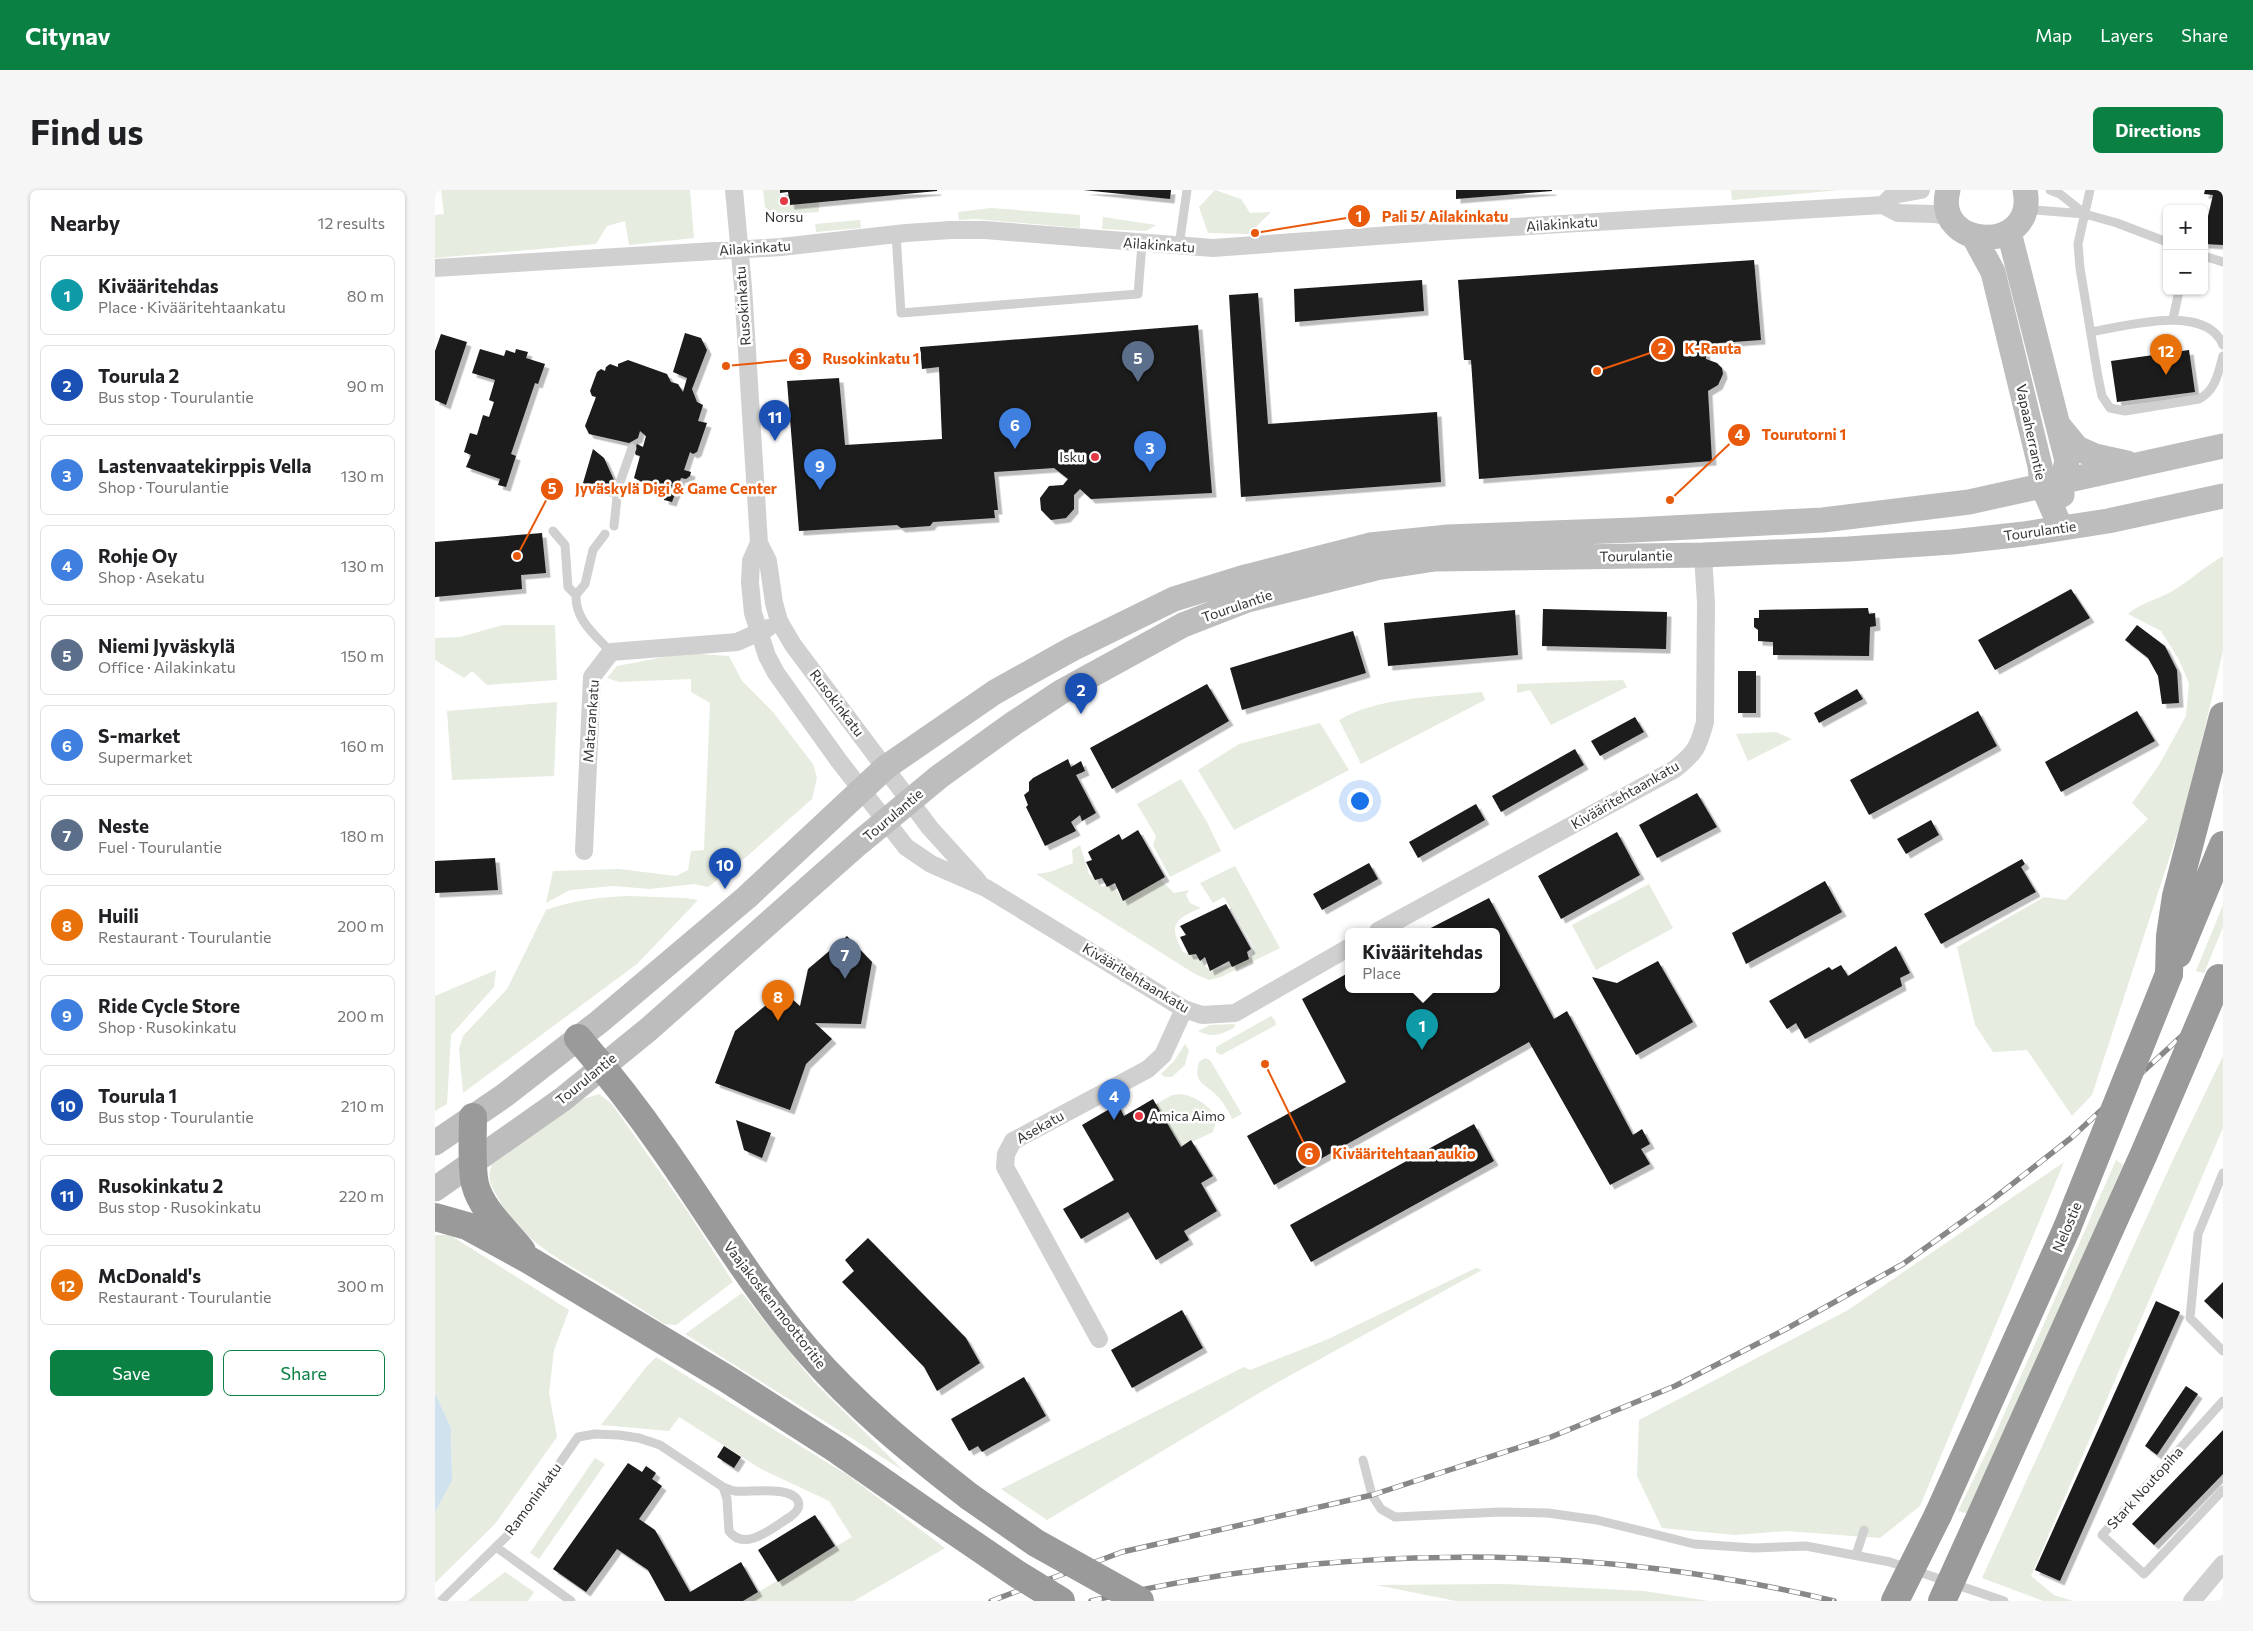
<!DOCTYPE html>
<meta charset="utf-8">
<style>
:root{--surface:#fff;--page:#f6f6f6;--text:#202124;--muted:#757577;--line:#e0e0e0;--accent:#0b8043}
body{margin:0;font-family:Commissioner,sans-serif;background:var(--page);color:var(--text)}
.controls{position:absolute;right:15px;top:15px;display:grid;overflow:hidden;border-radius:8px;box-shadow:0 1px 4px #0004}
.controls button{width:45px;height:45px;display:grid;place-items:center;padding:0;border:0;border-bottom:1px solid var(--line);background:var(--surface);color:var(--text);font:25px sans-serif}
.you{position:absolute;left:924px;top:610px;width:18px;height:18px;margin:-12px;border:4px solid #fff;border-radius:50%;background:#1a73e8;box-shadow:0 0 0 8px #1a73e833}
.badge{display:grid;place-items:center;width:32px;height:32px;border-radius:50%;background:var(--accent);color:#fff;font-size:16px;font-weight:700}
.pin{position:absolute;translate:-50% -41px;filter:drop-shadow(0 1px 2px #0008)}
.pin::after{content:'';position:absolute;top:26px;width:18px;height:15px;background:inherit;clip-path:polygon(0 0,100% 0,50% 100%)}
.popup{position:absolute;left:910px;top:738px;width:155px;height:65px;box-sizing:border-box;display:grid;place-content:center;border-radius:8px;background:var(--surface);filter:drop-shadow(0 1px 4px #0005);font-size:16px;white-space:nowrap;color:var(--muted)}
.popup b{font-size:19px;color:var(--text)}
.popup::after{content:'';position:absolute;left:50%;top:100%;margin-left:-10px;border:10px solid transparent;border-top-color:var(--surface)}
.list{margin:0;padding:0;list-style:none}
h2{display:flex;justify-content:space-between;align-items:center;height:65px;margin:0;padding:0 20px;font-size:21px}
h2 small{font-size:16px;font-weight:400;color:var(--muted)}
.list li{display:grid;grid-template-columns:32px 1fr auto;gap:15px;align-items:center;box-sizing:border-box;height:80px;margin:0 10px 10px;padding:0 10px;border:1px solid var(--line);border-radius:8px}
.list b{display:block;font-size:19px;white-space:nowrap}
.list p{margin:0;font-size:16px;white-space:nowrap;color:var(--muted)}
.list em{font-size:16px;font-style:normal;color:var(--muted)}
.actions{display:flex;gap:10px;padding:15px 20px}
.actions a{flex:1;padding:11px 0;border:1px solid var(--accent);border-radius:8px;text-align:center;font-size:18px;color:var(--accent)}
.actions .main{background:var(--accent);color:#fff}
.map{position:relative;flex:none;width:1788px;height:1411px;overflow:hidden;border-radius:8px}
header{display:flex;align-items:center;gap:30px;box-sizing:border-box;height:70px;padding:0 25px;background:var(--accent);color:#fff}
header strong{font-size:24px}
nav{display:flex;gap:28px;margin-inline-start:auto;font-size:18px}
.intro{display:flex;align-items:center;justify-content:space-between;box-sizing:border-box;height:120px;padding:0 30px}
h1{margin:0;font-size:35px}
.button{padding:12px 22px;border-radius:8px;background:var(--accent);color:#fff;font-size:18px;font-weight:700}
main{display:flex;gap:30px;padding:0 30px}
aside{flex:1;background:var(--surface);border-radius:8px;box-shadow:0 1px 4px #0004}
.map>svg:first-child{display:block}
.green{fill:#e6ecdf}
.water{fill:#cfe2ee}
.building{fill:#1a1a1a;filter:url(#shadow)}
.lines{fill:none;stroke-linecap:round;stroke-linejoin:round}
.lane{stroke:#d0d0d0;stroke-width:9}
.street{stroke:#d0d0d0;stroke-width:18}
.secondary{stroke:#bdbdbd;stroke-width:25}
.highway{stroke:#9a9a9a;stroke-width:28}
.rail-casing{stroke:#888;stroke-width:5.5}
.rail{stroke:#fff;stroke-width:4;stroke-dasharray:11;stroke-linecap:butt}
.highway-bridge{stroke:#9a9a9a;stroke-width:28}
.poi-dot{fill:#e63946;stroke:#fff;stroke-width:2}
.labels{text-anchor:middle;stroke-width:5;stroke-linejoin:round;paint-order:stroke}
.poi-label{font-size:14px;fill:#333;stroke:#fff}
.street-label{font-size:14px;fill:#333;stroke:#fff}
.leader{fill:none;stroke:#e8590c;stroke-width:2}
.callout-dot{fill:#e8590c;stroke:#fff;stroke-width:2}
.mark-label{font-size:15px;text-anchor:middle;font-weight:bold;fill:#fff}
.callout-label{font-size:15px;text-anchor:middle;font-weight:bold;fill:#e8590c;stroke:#fff;stroke-width:5;stroke-linejoin:round;paint-order:stroke}
</style>
<header>
<strong>Citynav</strong>
<nav><a>Map</a><a>Layers</a><a>Share</a></nav>
</header>
<div class="intro"><h1>Find us</h1><a class="button">Directions</a></div>
<main>
<aside>
<h2>Nearby<small>12 results</small></h2>
<ul class="list">
<li><span class="badge" style="background:#0f9aa8">1</span><div><b>Kivääritehdas</b><p>Place · Kivääritehtaankatu</p></div><em>80 m</em></li>
<li><span class="badge" style="background:#1a4fb4">2</span><div><b>Tourula 2</b><p>Bus stop · Tourulantie</p></div><em>90 m</em></li>
<li><span class="badge" style="background:#3f7fe0">3</span><div><b>Lastenvaatekirppis Vella</b><p>Shop · Tourulantie</p></div><em>130 m</em></li>
<li><span class="badge" style="background:#3f7fe0">4</span><div><b>Rohje Oy</b><p>Shop · Asekatu</p></div><em>130 m</em></li>
<li><span class="badge" style="background:#5c6f8a">5</span><div><b>Niemi Jyväskylä</b><p>Office · Ailakinkatu</p></div><em>150 m</em></li>
<li><span class="badge" style="background:#3f7fe0">6</span><div><b>S-market</b><p>Supermarket</p></div><em>160 m</em></li>
<li><span class="badge" style="background:#5c6f8a">7</span><div><b>Neste</b><p>Fuel · Tourulantie</p></div><em>180 m</em></li>
<li><span class="badge" style="background:#e8710a">8</span><div><b>Huili</b><p>Restaurant · Tourulantie</p></div><em>200 m</em></li>
<li><span class="badge" style="background:#3f7fe0">9</span><div><b>Ride Cycle Store</b><p>Shop · Rusokinkatu</p></div><em>200 m</em></li>
<li><span class="badge" style="background:#1a4fb4">10</span><div><b>Tourula 1</b><p>Bus stop · Tourulantie</p></div><em>210 m</em></li>
<li><span class="badge" style="background:#1a4fb4">11</span><div><b>Rusokinkatu 2</b><p>Bus stop · Rusokinkatu</p></div><em>220 m</em></li>
<li><span class="badge" style="background:#e8710a">12</span><div><b>McDonald's</b><p>Restaurant · Tourulantie</p></div><em>300 m</em></li>
</ul>
<div class="actions"><a class="main">Save</a><a>Share</a></div>
</aside>
<div class="map">
<svg width="1788" height="1411" viewBox="0 0 1788 1411">
<defs>
<filter id="shadow"><feDropShadow dx="4.5" dy="4.5" stdDeviation="0" flood-color="#0004"/></filter>
</defs>
<rect width="100%" height="100%" fill="#fff"/>
<path class="green" d="M6 0H255L259 48 194 55 190 31 172 36 161 54 0 68V25L9 24Z
M328 0H345V16L384 12V22L340 25 330 17Z
M780 0 806 9 815 23 836 22 814 44 773 43 764 17Z
M1296 0H1405L1297 10Z
M556 18 645 25V38L540 29 524 30 523 22Z
M668 27 721 35 711 41 667 39Z
M425 30 426 38 381 42 380 34Z
M1788 366V461L1751 617 1657 905 1637 926 1592 860 1558 862 1540 835 1522 757 1609 707 1631 710 1713 629 1697 613 1724 575 1751 526 1754 493 1743 468 1726 441 1693 424C1704 413 1725 409 1739 400 1756 390 1770 376 1788 366Z
M68 435H120L122 490 52 495 37 481 29 488 0 470V448L25 447Z
M250 463 294 466 307 491 338 522 378 574 382 588 377 609 309 669 273 697 259 694 215 699 178 696 135 700 111 713 118 681 184 679 241 686 253 680 256 661 269 660 275 513 256 502V489L184 492 172 488 182 476Z
M1188 490 1192 497 1116 535 1095 500 1082 503V494Z
M1047 502 1050 510 926 574 904 530C942 507 1003 507 1047 502Z
M122 512 119 586 17 590 12 521Z
M885 533 914 580 799 640 763 580 804 554Z
M1341 542 1357 549 1313 571 1301 544Z
M746 589 772 632 786 661 735 687 718 655 721 646 702 614Z
M645 655 654 684 661 688 667 697 676 693 687 709 724 688 739 703 754 700 751 705 755 713 766 718C739 729 733 735 748 762L767 769 771 777 778 781 816 767 819 758 789 707 778 713 765 693 800 676 845 758 786 787 774 790 760 784 601 684 615 682 638 673 637 660Z
M1214 694 1238 738 1161 780 1137 735Z
M194 706 251 708 263 710 202 774 28 903 24 859 28 846 72 799 111 720C139 710 165 707 194 706Z
M1788 715V737L1769 783 1761 781Z
M61 780 59 797 16 845 12 914 0 921V806Z
M836 826 840 830 841 835 786 865 781 862V857Z
M800 834 799 838C785 845 777 848 763 841L775 835Z
M750 854 754 860 750 875 737 887H730L726 884 739 871Z
M1788 866V938L1596 1386 1619 1405 1638 1411H1608L1547 1388 1736 974Z
M770 868 775 870 807 924 797 929C794 922 790 915 785 909 773 894 757 895 764 872Z
M164 904 177 914 253 1022 298 1092 241 1135 229 1134C213 1123 197 1113 181 1103 138 1076 85 1054 62 1006 55 993 52 988 57 974L148 909Z
M746 904C762 907 773 915 782 928L778 942 746 957 721 914 737 905Z
M1681 970 1688 975 1534 1324 1523 1321 1559 1247Z
M1629 972 1485 1316 1445 1348 1351 1341 1300 1345 1227 1338 1202 1286 1204 1230 1413 1120Z
M0 1045H15L134 1120 119 1160 114 1203 122 1247 60 1334 0 1393V1322L17 1291 16 1238 0 1203Z
M1041 1078 1047 1080 836 1196 612 1330 566 1299 809 1177 815 1180 891 1150Z
M307 1103 379 1192 469 1281 250 1144Z
M221 1167 414 1286 510 1358 419 1411H308L417 1347 394 1311 326 1279 244 1227 234 1241 166 1235 212 1176Z
M160 1268 170 1274 104 1369 95 1363Z
M70 1382 99 1402 93 1411H32Z
M1069 1394 1209 1401 1274 1411H1021L941 1395Z"/>
<path class="water" d="M0 1203 16 1238 17 1291 0 1322Z"/>
<path class="building" d="M345 0H502V1L355 15 353 2 345 3Z
M648 0H736L735 9Z
M1021 0H1117V1L1021 9Z
M1770 0H1788V55L1769 54V43L1778 5 1769 4Z
M1319 70 1326 150 1270 154 1271 169 1282 173 1287 178 1288 184 1283 195 1273 201 1277 271 1044 289 1036 170H1029L1023 90Z
M987 90 989 121 860 132 859 99Z
M823 103 833 234 1002 222 1006 292 806 307 794 105Z
M763 135 777 303 656 309 645 299 639 305V319L631 328 616 330 606 320 605 308 614 296 628 295 633 289 619 278 559 282 563 320H559L560 328 498 332 495 336 466 338 462 335 364 341 352 191 404 188 410 255 507 249 504 177 487 179 485 157Z
M250 143 266 148 272 160 257 199 262 212 268 215 263 231 272 233 262 262 258 264 255 262 249 280 256 282 255 286 251 289 246 288 237 312 229 310 230 304 199 288 205 266 201 265 199 261 202 254 208 257 211 246 205 241 203 248 194 253 154 244 150 236 161 207 157 206 155 201 162 182 166 179 170 181 171 177 175 174 183 177V174L193 170 232 184 236 192 243 194 248 202 252 188 238 182Z
M6 144 32 152 11 215 0 210V161Z
M45 159 69 166 71 160 80 163 81 159 93 162 91 168 110 174 103 194 100 193 76 264 81 266 71 297 63 295 65 289 31 277 36 265 29 262 35 243 42 245 48 225 54 227 59 212 54 210 60 190 37 183Z
M1754 160 1760 202 1682 212 1676 171Z
M158 259 169 268 179 290 176 304 148 293Z
M107 343 111 383 86 385 87 399 0 407V352Z
M1636 399 1655 428 1560 480 1543 450Z
M1433 418 1434 424 1440 423 1441 436 1435 437 1434 466 1338 465V452L1323 451V440L1319 437V428H1324V420Z
M1108 419 1232 422 1231 459 1107 456Z
M1080 420 1083 465 953 476 949 433Z
M1702 435 1730 456 1742 480 1744 513 1727 514 1723 486 1713 468 1690 450Z
M918 441 931 483 807 520 795 478Z
M1303 481H1321V523H1303Z
M772 494 794 531 677 599 655 558Z
M1422 499 1428 509 1384 533 1379 523Z
M1543 521 1562 556 1434 625 1415 590Z
M1702 521 1720 551 1626 602 1610 572Z
M1200 527 1209 542 1165 566 1156 551Z
M1140 559 1149 575 1066 622 1057 606Z
M633 569 636 577 646 571 650 581 641 585 661 623 647 631 645 625 636 632 641 641 610 656 591 617 593 615 589 605 594 601V592L598 588Z
M1262 603 1282 637 1222 668 1204 635Z
M1041 614 1050 630 983 668 974 652Z
M1496 630 1504 645 1471 664 1462 649Z
M703 640 730 687 688 711 680 693 672 697 667 688 660 690 651 672 657 670 653 662 684 644 687 650Z
M1182 642 1205 685 1126 729 1103 686Z
M60 668 63 700 0 703V671Z
M1587 669 1590 674 1586 677 1601 702 1506 754 1489 724Z
M934 673 943 689 887 720 878 704Z
M1390 691 1407 722 1311 774 1297 743Z
M1054 708 1119 829 1132 821 1198 945 1207 939 1215 954 1206 959 1215 974 1175 995 1094 852 839 995 812 946 911 892 867 809 913 783V799H1061V741H990Z
M791 714 816 759 812 762 814 769 797 777 794 771 775 781 770 767 765 771 761 764 754 765 745 747 751 745 745 736Z
M412 746 437 772 426 834 380 833 397 849 371 874 355 920 280 893 300 841 348 801 365 816 373 779Z
M1461 756 1475 783 1465 788 1467 796 1370 849 1361 833 1352 839 1334 811 1394 777 1397 780 1406 775 1413 786Z
M1223 771 1258 832 1201 865 1157 787 1182 793Z
M718 909 746 957 756 950 778 986 766 993 782 1021 749 1041 754 1050 721 1070 693 1022 646 1049 628 1019 679 990 647 935 683 914 689 926Z
M301 930 336 943 327 968 309 960Z
M1039 934 1059 971 876 1072 855 1035Z
M433 1048 531 1148 545 1173 502 1201 489 1177 407 1092 419 1081 410 1070Z
M1788 1092V1129L1769 1111Z
M1721 1111 1745 1122 1625 1391 1600 1380Z
M747 1120 768 1158 697 1198 676 1160Z
M589 1187 611 1226 547 1262 543 1256 534 1261 516 1229Z
M1751 1196 1763 1204 1722 1265 1710 1256Z
M1788 1240V1284L1719 1355 1697 1334Z
M289 1256 306 1267 299 1278 282 1267Z
M193 1273 207 1282 211 1276 221 1283 217 1289 227 1296 204 1329 220 1340 255 1402 306 1372 323 1402 308 1411H230L213 1380 182 1359 151 1402 118 1379Z
M380 1325 400 1356 343 1392 323 1360Z"/>
<g class="lines">
<path class="lane" d="M1615 0 1625 4 1650 24
M1655 0 1643 54 1645 78 1663 187 1667 206 1675 218 1690 221 1764 209C1781 200 1783 183 1788 166
M1592 23 1600 20 1650 24 1682 33 1732 52
M461 44 466 123 703 104 707 54
M744 56 752 0
M1769 66 1788 72
M1738 129 1744 101
M1656 142C1691 136 1771 113 1788 155
M179 336 183 298 197 258
M118 341 130 355 133 397 141 405C140 430 160 445 176 462
M141 405 150 394 158 360 170 344
M1788 983 1763 1044 1755 1128 1788 1161
M1788 1211 1667 1345 1709 1384 1788 1300
M928 1270 937 1305 946 1319 960 1327 1065 1322 1113 1323 1162 1330 1259 1354 1319 1358 1371 1356 1455 1372 1569 1411
M61 1357 136 1411
M1421 1365 1429 1340
M6 1411 78 1340 143 1247 160 1244 184 1245 204 1248 225 1255 288 1297 292 1309 294 1341C310 1363 338 1337 355 1327 360 1323 366 1318 363 1311 355 1295 314 1303 299 1301 295 1300 291 1298 288 1297"/>
<path class="street" d="M299 0 308 97 324 353 333 371 339 413 344 431 358 455 495 638 543 691
M1448 15 1458 5 1486 0
M0 78 346 57 471 43 516 40H550L778 58 1011 41 1448 15 1463 23 1499 24 1516 27
M324 353 316 371 315 393 318 423 332 466 341 483 404 571 471 657 496 674 551 698 749 819 767 825 800 823 913 758
M149 661 157 487 176 462 302 452 333 438
M943 741 1240 579C1261 562 1263 558 1270 532L1271 413 1268 365
M664 1149 570 977 571 964 578 951 713 879 728 865 749 819
M1757 1411 1788 1374"/>
<path class="secondary" d="M1513 0C1497 61 1603 65 1590 0
M1574 42 1632 271 1627 291V305
M1539 47 1558 82 1605 276 1607 295 1626 338
M1624 236 1642 258 1660 266 1692 273
M0 953 70 905 164 832 312 707 451 577 560 502 637 459 739 409 810 387 935 355 1013 347 1198 340 1388 330 1534 312 1788 256
M0 999 128 909 214 839 424 653 505 586 579 533 626 502 748 435 812 410 941 378 1000 369 1268 365 1413 359 1517 352 1589 344 1673 331 1788 306"/>
<path class="highway" d="M1743 764 1788 655
M1734 784 1735 746 1741 706 1788 526
M143 848C174 884 202 920 229 959 276 1026 318 1098 372 1160 420 1216 477 1262 535 1307
M38 927C38 946 36 976 40 994 46 1019 71 1041 87 1061
M0 1027 32 1036 94 1070 292 1189 401 1259 497 1326
M1503 1325 1632 1038
M1541 1336 1708 966 1753 861"/>
<g class="rail-casing">
<path id="rail" d="M556 1411 687 1362 937 1305 1116 1247 1240 1196 1351 1139 1468 1074 1553 1013 1636 948 1788 808
M656 1411C898 1353 1156 1352 1399 1411"/>
</g>
<use href="#rail" class="rail"/>
<path class="highway-bridge" d="M1753 861 1784 788
M1632 1038 1734 784
M535 1307 601 1353 705 1411
M497 1326 582 1384 626 1411
M1460 1411 1503 1325
M1507 1411 1541 1336"/>
</g>
<g class="poi-dot">
<circle cx="349" cy="11" r="5"/>
<circle cx="660" cy="267" r="5"/>
<circle cx="704" cy="926" r="5"/>
</g>
<g class="labels">
<g class="poi-label">
<text x="349" y="32">Norsu</text>
<text x="650" y="272" text-anchor="end">Isku</text>
<text x="714" y="931" text-anchor="start">Amica Aimo</text>
</g>
<g class="street-label">
<text transform="translate(1127 34) rotate(-4)" y="5">Ailakinkatu</text>
<text transform="translate(724 55) rotate(4)" y="5">Ailakinkatu</text>
<text transform="translate(320 58) rotate(-4)" y="5">Ailakinkatu</text>
<text transform="translate(308 116) rotate(-94)" y="5">Rusokinkatu</text>
<text transform="translate(1596 242) rotate(78)" y="5">Vapaaherrantie</text>
<text transform="translate(1605 341) rotate(-8)" y="5">Tourulantie</text>
<text transform="translate(1201 366) rotate(-1)" y="5">Tourulantie</text>
<text transform="translate(802 416) rotate(-19)" y="5">Tourulantie</text>
<text transform="translate(402 513) rotate(53)" y="5">Rusokinkatu</text>
<text transform="translate(156 531) rotate(-86)" y="5">Matarankatu</text>
<text transform="translate(1190 605) rotate(-30)" y="5">Kivääritehtaankatu</text>
<text transform="translate(458 625) rotate(-40)" y="5">Tourulantie</text>
<text transform="translate(701 788) rotate(31)" y="5">Kivääritehtaankatu</text>
<text transform="translate(151 889) rotate(-39)" y="5">Tourulantie</text>
<text transform="translate(605 937) rotate(-29)" y="5">Asekatu</text>
<text transform="translate(1632 1037) rotate(-67)" y="5">Nelostie</text>
<text transform="translate(340 1115) rotate(52)" y="5">Vaajakosken moottoritie</text>
<text transform="translate(1710 1298) rotate(-48)" y="5">Stark Noutopiha</text>
<text transform="translate(98 1309) rotate(-54)" y="5">Ramoninkatu</text>
</g>
</g>
<path class="leader" d="M820 43L924 26M1162 181L1227 159M291 176L365 169M1235 310L1304 245M82 366L117 299M830 874L874 964"/>
<g class="callout-dot">
<circle cx="820" cy="43" r="5"/>
<circle cx="1162" cy="181" r="5"/>
<circle cx="291" cy="176" r="5"/>
<circle cx="1235" cy="310" r="5"/>
<circle cx="82" cy="366" r="5"/>
<circle cx="830" cy="874" r="5"/>
<circle cx="924" cy="26" r="12"/>
<circle cx="1227" cy="159" r="12"/>
<circle cx="365" cy="169" r="12"/>
<circle cx="1304" cy="245" r="12"/>
<circle cx="117" cy="299" r="12"/>
<circle cx="874" cy="964" r="12"/>
</g>
<g class="mark-label">
<text x="924" y="32">1</text>
<text x="1227" y="164">2</text>
<text x="365" y="174">3</text>
<text x="1304" y="250">4</text>
<text x="117" y="304">5</text>
<text x="874" y="969">6</text>
</g>
<g class="callout-label">
<text x="1010" y="32">Pali 5/ Ailakinkatu</text>
<text x="1278" y="164">K-Rauta</text>
<text x="436" y="174">Rusokinkatu 1</text>
<text x="1369" y="250">Tourutorni 1</text>
<text x="241" y="304">Jyväskylä Digi &amp; Game Center</text>
<text x="969" y="969">Kivääritehtaan aukio</text>
</g>
</svg>
<div class="controls">
<button>+</button>
<button>−</button>
</div>
<div class="you"></div>
<div class="pin badge" style="left:987px;top:860px;background:#0f9aa8">1</div>
<div class="popup"><b>Kivääritehdas</b>Place</div>
<div class="pin badge" style="left:646px;top:524px;background:#1a4fb4">2</div>
<div class="pin badge" style="left:715px;top:282px;background:#3f7fe0">3</div>
<div class="pin badge" style="left:679px;top:930px;background:#3f7fe0">4</div>
<div class="pin badge" style="left:703px;top:192px;background:#5c6f8a">5</div>
<div class="pin badge" style="left:580px;top:259px;background:#3f7fe0">6</div>
<div class="pin badge" style="left:410px;top:789px;background:#5c6f8a">7</div>
<div class="pin badge" style="left:343px;top:831px;background:#e8710a">8</div>
<div class="pin badge" style="left:385px;top:300px;background:#3f7fe0">9</div>
<div class="pin badge" style="left:290px;top:699px;background:#1a4fb4">10</div>
<div class="pin badge" style="left:340px;top:251px;background:#1a4fb4">11</div>
<div class="pin badge" style="left:1731px;top:185px;background:#e8710a">12</div>
</div>
</main>
